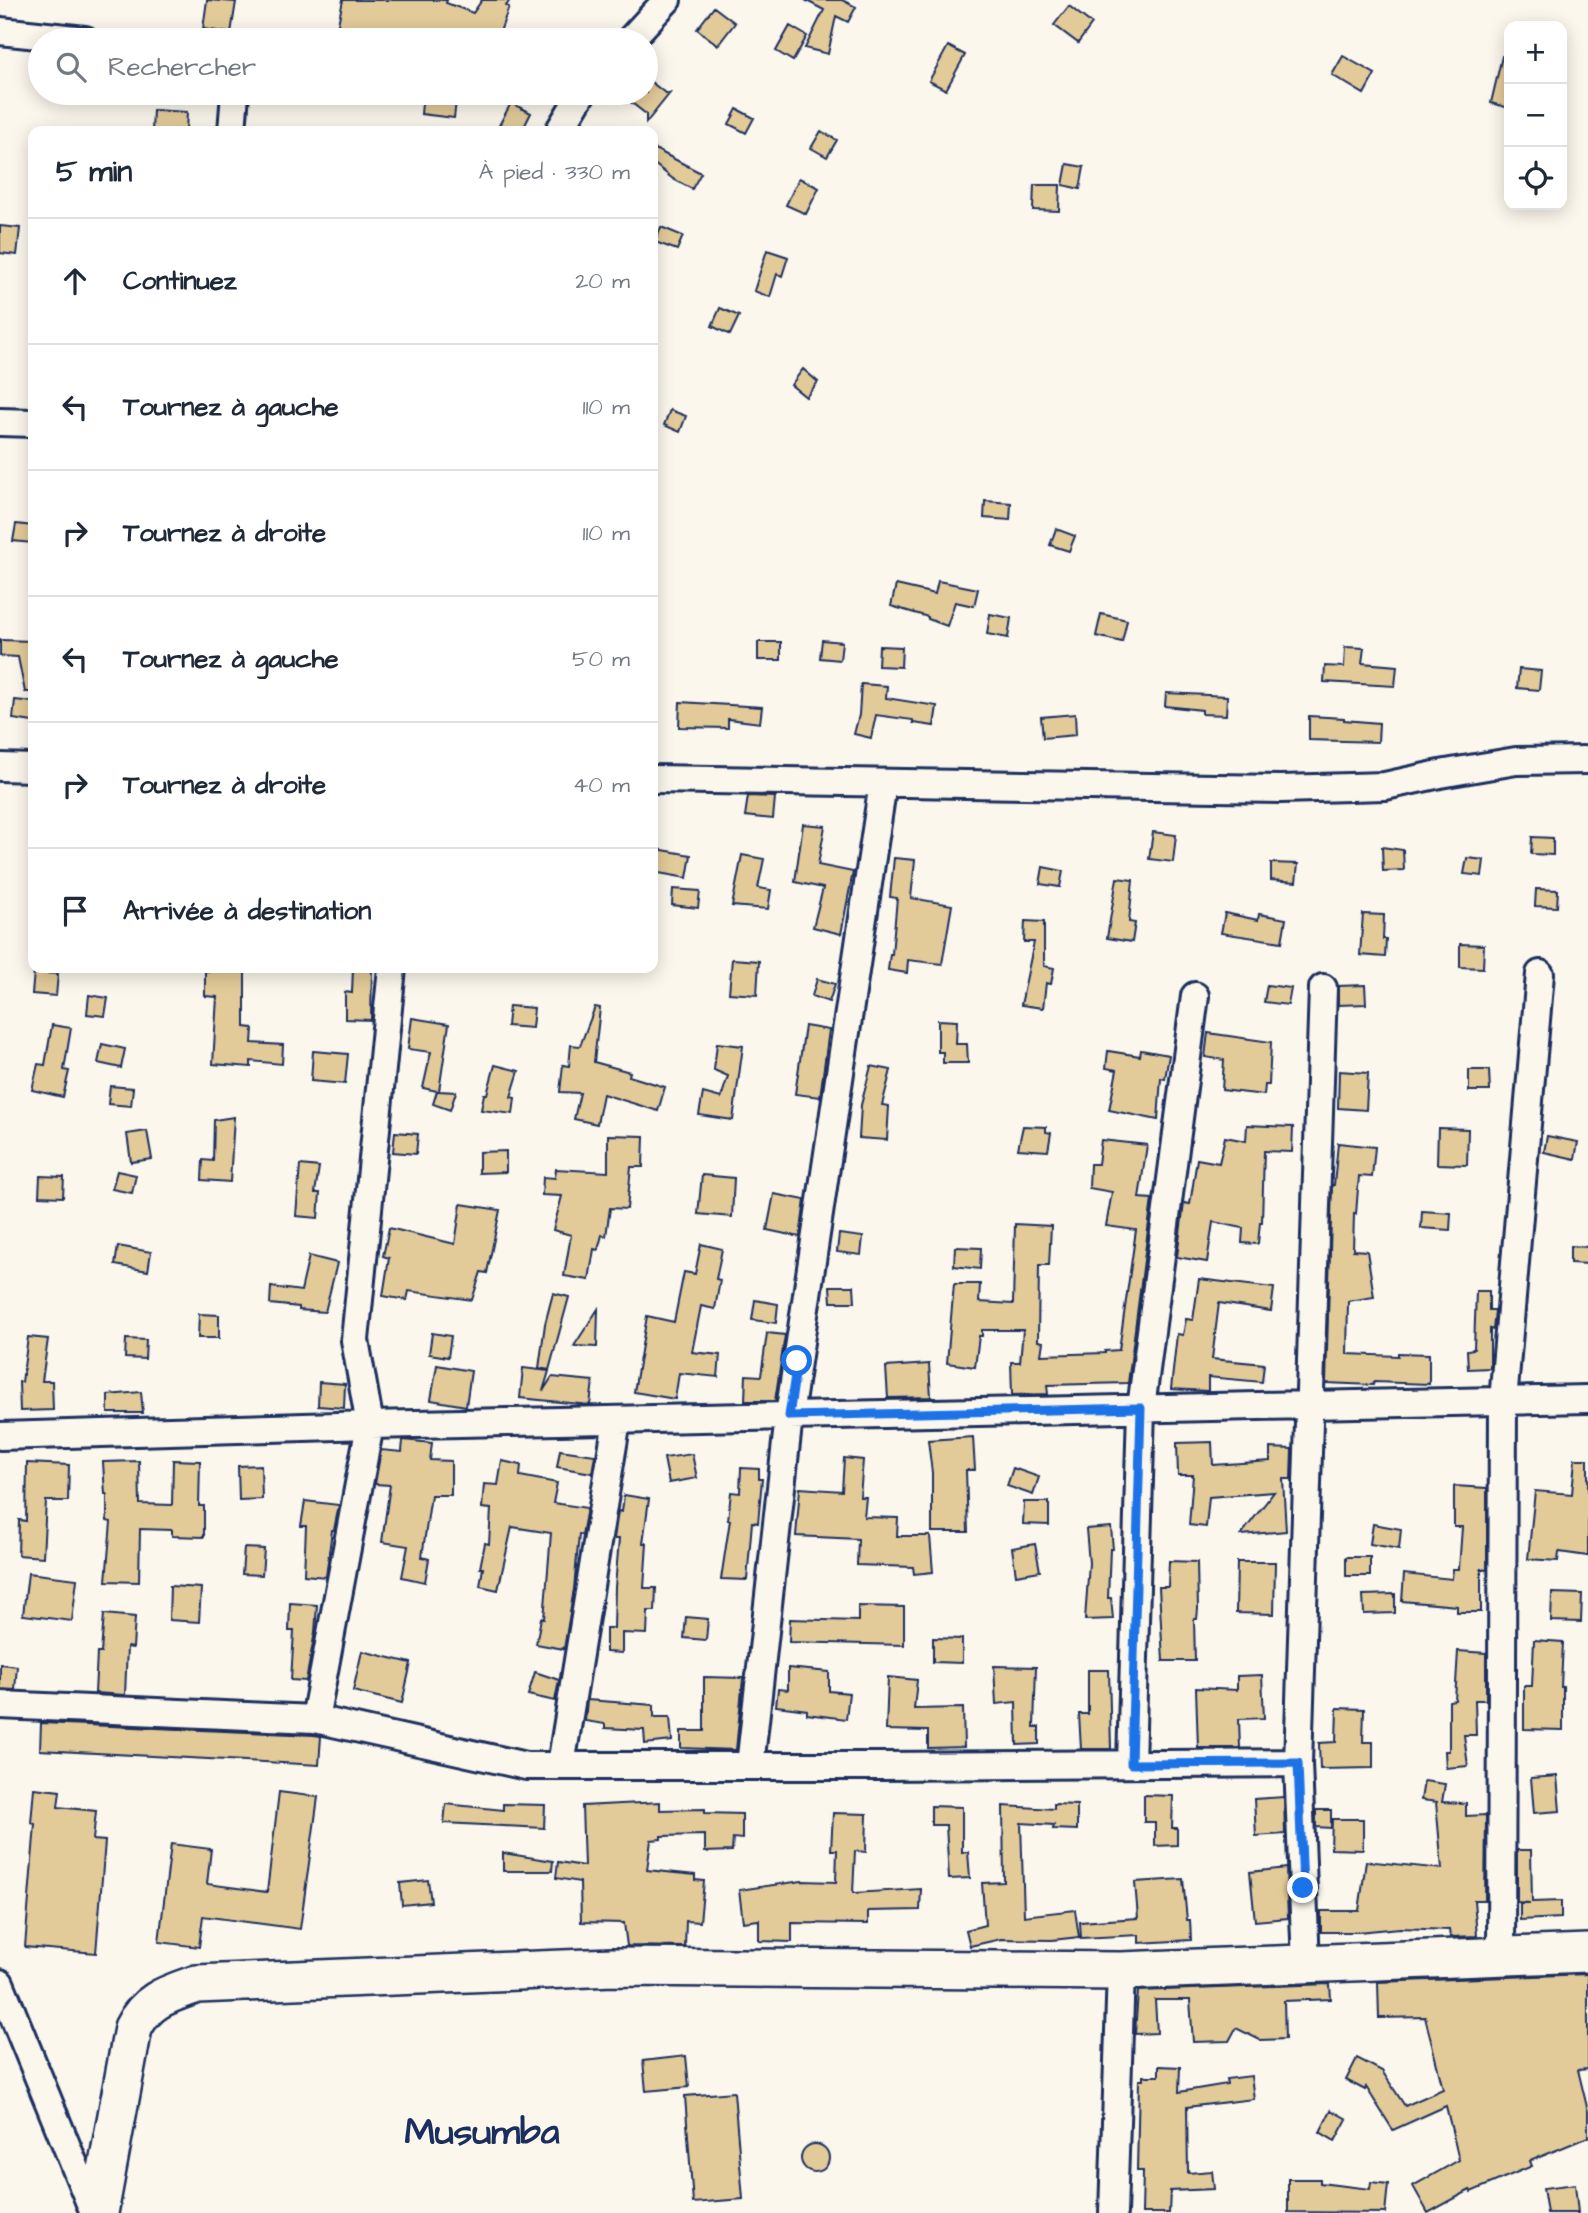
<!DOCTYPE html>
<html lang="fr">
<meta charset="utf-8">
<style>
:root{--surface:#fff;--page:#f6f6f7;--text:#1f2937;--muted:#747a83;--line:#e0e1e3}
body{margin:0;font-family:"Architects Daughter",sans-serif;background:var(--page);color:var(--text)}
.controls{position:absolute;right:21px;top:21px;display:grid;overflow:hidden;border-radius:14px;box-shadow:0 4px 18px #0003}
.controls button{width:63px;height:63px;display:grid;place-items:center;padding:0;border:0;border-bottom:2px solid var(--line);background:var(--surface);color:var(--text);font:35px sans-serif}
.stop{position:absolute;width:21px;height:21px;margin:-16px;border:5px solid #1a73e8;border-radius:50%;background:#fff}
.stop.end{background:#1a73e8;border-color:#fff;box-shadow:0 2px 7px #0008}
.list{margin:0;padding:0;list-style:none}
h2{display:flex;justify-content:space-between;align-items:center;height:91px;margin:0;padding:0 28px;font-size:30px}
h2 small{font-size:23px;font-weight:400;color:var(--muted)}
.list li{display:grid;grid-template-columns:46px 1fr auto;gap:21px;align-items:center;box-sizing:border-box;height:126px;padding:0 28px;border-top:2px solid var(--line)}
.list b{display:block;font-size:26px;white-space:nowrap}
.list em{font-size:23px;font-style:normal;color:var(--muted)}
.icon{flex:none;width:38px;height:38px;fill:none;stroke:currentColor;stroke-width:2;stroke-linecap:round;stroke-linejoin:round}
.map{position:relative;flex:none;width:1588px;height:2213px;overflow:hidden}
.search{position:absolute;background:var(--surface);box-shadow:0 4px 18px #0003;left:28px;top:28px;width:630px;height:77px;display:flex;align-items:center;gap:18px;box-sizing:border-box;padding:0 24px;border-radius:38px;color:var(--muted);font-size:26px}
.panel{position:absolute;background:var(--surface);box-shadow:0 4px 18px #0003;left:28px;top:126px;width:630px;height:847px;border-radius:14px}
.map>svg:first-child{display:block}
.building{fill:#e3cb99;stroke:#1b2f5e;stroke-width:2}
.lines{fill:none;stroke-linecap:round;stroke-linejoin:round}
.minor-casing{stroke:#1b2f5e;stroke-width:32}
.secondary-casing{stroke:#1b2f5e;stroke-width:42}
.minor{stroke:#fbf7ec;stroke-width:26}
.secondary{stroke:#fbf7ec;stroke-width:37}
.route{stroke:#1a73e8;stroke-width:9}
.labels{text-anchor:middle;stroke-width:7;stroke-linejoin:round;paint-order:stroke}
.town-label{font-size:37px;font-weight:bold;fill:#1b2f5e;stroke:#fbf7ec}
</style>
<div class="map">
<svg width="1588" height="2213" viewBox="0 0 1588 2213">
<rect width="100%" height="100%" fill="#fbf7ec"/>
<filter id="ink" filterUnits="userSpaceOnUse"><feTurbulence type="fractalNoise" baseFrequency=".0143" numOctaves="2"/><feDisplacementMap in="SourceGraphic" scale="14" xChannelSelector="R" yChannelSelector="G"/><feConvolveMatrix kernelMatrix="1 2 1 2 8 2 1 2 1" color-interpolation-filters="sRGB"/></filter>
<g filter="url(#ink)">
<path class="building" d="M207 0 236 2 231 33 203 29Z
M343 0H447L446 3 473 13 482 0H510L506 6 509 7 497 40H470L454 34 452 40H378L336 34Z
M805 0H842L856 7 848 22 836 16 828 54 805 48 824 10Z
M1069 6 1092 24 1078 43 1054 25Z
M714 7 735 23 718 45 697 29Z
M790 26 807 36 793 61 776 51Z
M948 46 965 55 946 90 929 81Z
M1343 56 1375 74 1364 94 1332 75Z
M1502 56 1509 57V108L1491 103Z
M646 78 665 93H670L646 123V114L619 93H646Z
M423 93H457L454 118 421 114Z
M511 103 531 113 522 131H496Z
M737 109 754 118 746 133 729 124Z
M153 110 187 112 186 131H152Z
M821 131 837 140 827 157 811 148Z
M653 148 701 173 692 189 673 179 653 163Z
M1067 164 1084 167 1080 189 1063 185Z
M799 178 819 188 806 214 786 205Z
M1034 185H1060L1059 211 1033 210Z
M0 226 20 228 17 255 0 253Z
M661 227 683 236 677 250 655 242Z
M767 250 788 257 782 276 777 274 770 297 754 291Z
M720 308 739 316 730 335 712 326Z
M803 369 818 382 806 397 791 385Z
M670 410 686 416 680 432 664 425Z
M985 501 1011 503 1010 520 984 518Z
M16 524 33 526 32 543 13 541Z
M1056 529 1075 536 1069 551 1050 545Z
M938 581 978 589 974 606 955 602 947 626 928 619V617L891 606 896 585 935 594Z
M990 614 1011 618 1008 638 987 634Z
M1101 614 1127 620 1122 642 1096 636Z
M0 640 33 641V692H25L18 657 0 656Z
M822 640 842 642 840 660 820 658Z
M758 642H781V660H758Z
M879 646 902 647 901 667 878 666Z
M1345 647 1364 648 1362 663 1397 666 1395 686 1324 682 1325 666 1344 667Z
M1519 669 1541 671 1539 690 1517 688Z
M861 684 887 686 886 698 937 706 934 726 913 723V720L876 715 871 738 854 734 859 715Z
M1166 693 1227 696 1226 715 1202 714V710L1165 706Z
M15 700 33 702V722L13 719Z
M680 702 762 707 760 723 728 719V728L679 727Z
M1075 714 1076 735 1043 738 1041 717Z
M1309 716 1344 718V720L1379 723 1378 742 1309 740Z
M748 796 775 797 773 819 745 816Z
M803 824 825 826 818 865 853 872 841 934 813 927 823 888 795 882Z
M1153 832 1176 835 1173 862 1149 859Z
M1532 837 1553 838V855L1531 854Z
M1382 847 1403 850 1404 870 1383 871Z
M657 849 691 855 687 878 653 872Z
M742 855 764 859 758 888 771 890 768 909 732 906Z
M894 858 915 860 911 898 952 905 942 964 908 960 907 973 888 970 890 954H892L897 898 890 897Z
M1467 858 1484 860 1482 876 1464 874Z
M1271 863 1298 864 1296 882 1271 880Z
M1043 867 1063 871 1060 887 1040 884Z
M1117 878 1133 880 1129 922 1135 923 1132 942 1107 938Z
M673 889 700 891 698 908 672 905Z
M1536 889 1558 890 1557 907 1535 906Z
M1225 913 1258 920 1259 914 1286 919 1282 942 1221 933Z
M1363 914 1384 915 1383 939H1386L1385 957 1360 955Z
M1025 921 1044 922V966L1054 968 1051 984 1046 983 1043 1008 1021 1005 1034 942H1024Z
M1460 944 1484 945 1483 968 1460 967Z
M732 959 759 961 757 995 729 993Z
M353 968H372L371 1020 345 1019V992L352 993Z
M205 971H245V1027L253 1028 252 1043 283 1045 282 1064 251 1061V1067L213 1064 217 997 205 996Z
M34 972 58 974 56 996 32 994Z
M817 979 835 984 829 1002 812 996Z
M1267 985 1291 988 1288 1005 1264 1002Z
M1365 985 1366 1004 1338 1005V986Z
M89 995 108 998 105 1016 87 1014Z
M509 1006 534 1008 532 1028 507 1026Z
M595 1007 600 1008 594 1062 630 1072 629 1076 665 1087 658 1111 603 1094 597 1124 574 1119 580 1093 560 1092 563 1065 569 1066 571 1045 580 1046Z
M412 1018 449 1024 439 1091 456 1092 450 1110 433 1104 437 1091 423 1088 431 1052 408 1049Z
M938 1020 957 1021 956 1044H967L968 1063H943V1052H938Z
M52 1025 71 1028 64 1070 69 1071 63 1097 32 1090 38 1064 45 1065Z
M805 1026 829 1030 820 1097 795 1094Z
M1208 1033 1271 1042 1269 1085H1265L1264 1095 1222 1090 1224 1060 1205 1057Z
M717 1043 743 1046 733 1120 699 1115 703 1093 721 1098 728 1076 714 1070Z
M102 1044 125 1049 121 1068 98 1063Z
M1141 1050 1169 1055 1165 1079 1161 1078 1158 1120 1109 1110 1117 1070 1106 1068 1108 1051 1140 1056Z
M313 1051 348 1054 345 1084 311 1081Z
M495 1065 519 1071 511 1097 515 1098 513 1114 481 1110 484 1094H487Z
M871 1066 891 1070 882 1105 889 1106 887 1140 859 1138 861 1105Z
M1469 1070H1489L1490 1091H1469Z
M1339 1071 1368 1073 1366 1110 1338 1108Z
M110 1086 133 1088 131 1106 108 1104Z
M234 1117 230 1182 202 1180 203 1160 213 1161 214 1120Z
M1247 1125 1293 1127 1292 1152 1264 1151 1262 1222H1260L1258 1244 1242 1243 1243 1228 1213 1222 1207 1262 1177 1257 1184 1203 1190 1204 1197 1159 1219 1163 1225 1137 1246 1141Z
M1023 1126 1046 1127V1132L1051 1133 1048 1151 1018 1149Z
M1438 1128 1468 1129 1467 1165 1437 1164Z
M147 1131 152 1159 131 1162 127 1134Z
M395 1132 418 1134 416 1154 393 1152Z
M608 1135 644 1136 643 1167H631L627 1209 610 1208 606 1236 602 1235 598 1250 594 1249 589 1280 564 1276 571 1235 553 1230 562 1196 542 1195 543 1177 555 1178 556 1169 608 1172Z
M1547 1136 1578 1142 1575 1159 1544 1152Z
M1101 1140 1147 1145 1139 1198 1152 1199 1128 1383 1047 1385 1048 1394 1012 1395 1011 1362H1020L1023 1330H982V1336H979L975 1367 947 1363 954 1284H980L979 1302 1013 1304 1015 1224 1051 1226 1049 1265H1039L1038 1341 1043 1342 1041 1355 1105 1353V1351L1119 1350 1136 1230 1106 1226 1112 1192 1089 1188 1090 1164H1098Z
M1338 1143 1375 1147 1372 1177 1359 1176 1356 1214H1354L1353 1250 1367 1251 1374 1297 1348 1301 1347 1354 1398 1356V1353L1429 1354V1384L1374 1382 1373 1385 1326 1383 1332 1185H1334Z
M506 1151V1172L479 1173V1152Z
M300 1165 319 1167 315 1193H320L318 1218 296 1216Z
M117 1171 136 1175 132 1193 112 1189Z
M702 1175 734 1178 732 1217 698 1214Z
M40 1176 64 1177 63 1197 39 1196Z
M774 1194 805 1200 800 1237 767 1230Z
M461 1204 500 1210 487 1273 481 1272 472 1300 409 1291 407 1300 383 1296 389 1258 383 1256 389 1228 455 1244Z
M1422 1211 1451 1213 1450 1230 1421 1228Z
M839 1234 863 1237 861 1255 837 1252Z
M701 1244 722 1249 716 1279 720 1280 715 1309 701 1306 692 1352 720 1355 718 1377 679 1373 675 1399 634 1392 647 1316 674 1322 684 1272 695 1274Z
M118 1246 151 1252 148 1271 115 1265Z
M1570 1246 1588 1247V1264L1570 1263Z
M955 1247 981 1248 980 1269 954 1266Z
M309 1256 337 1263 325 1312 299 1310V1307L270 1304 271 1287 301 1291Z
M1199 1279 1274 1288 1271 1311 1219 1303 1212 1359 1264 1364 1262 1382 1208 1377V1391L1171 1389 1177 1334 1183 1335 1186 1319 1193 1320Z
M830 1286H854L855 1302H831Z
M1476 1291H1489V1310H1495L1493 1330 1490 1329V1368L1468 1369 1467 1350 1474 1349Z
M553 1293 569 1297 549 1370 539 1368 545 1324Z
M755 1300 778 1304 776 1323 752 1320Z
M598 1309 597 1347 574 1346Z
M199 1314 219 1315V1338H198Z
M432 1333 451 1336 448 1357 429 1354Z
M767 1333 785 1335 775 1401H745L746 1375 761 1376Z
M28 1337 48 1339 42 1381H52L53 1410 20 1411 19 1382H22Z
M126 1339 146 1340 145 1359 125 1358Z
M929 1364 931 1397 888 1398 886 1367Z
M437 1365 471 1371 466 1406 431 1400Z
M523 1368 549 1371 543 1391 552 1377 593 1381 590 1405 520 1398Z
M319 1382 345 1384 344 1408 318 1406Z
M141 1392 143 1413H108V1395Z
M973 1437 975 1470H966L968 1532H932V1473L928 1440Z
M403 1440 432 1443 430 1460 451 1461V1495H431L422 1557 429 1559 425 1582 402 1577 408 1546 382 1542 390 1485 375 1484 381 1450 402 1452Z
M1212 1442 1213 1465 1270 1461V1448L1292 1449 1291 1479H1283L1286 1531 1241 1535 1274 1492 1209 1497 1206 1527 1189 1525 1193 1475H1178L1177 1443Z
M560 1450 595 1455 592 1473 557 1467Z
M692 1454 697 1478 669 1483 664 1458Z
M844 1458 863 1460 860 1497H866L864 1517 898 1518 897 1536H930L933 1572 914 1574 913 1567 857 1565 858 1539 796 1536 800 1488 842 1491Z
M1575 1459H1588V1556L1559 1552 1558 1561 1528 1559 1535 1491 1572 1494Z
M173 1460 200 1461 199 1506H204V1537L172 1536V1530L140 1529 139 1582 106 1581 111 1522 107 1521V1494H105L103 1462 139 1461 140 1504 172 1505Z
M502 1461 521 1465 520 1476 557 1483 553 1503 587 1508 582 1535 579 1534 574 1589 564 1649 536 1644 541 1618 544 1619 551 1533 512 1527 498 1590 480 1586 483 1568H480L485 1543 489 1544 491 1509 482 1508 484 1484 498 1485Z
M27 1463 69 1465 68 1501H46L43 1557 18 1555 19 1520 26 1521Z
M261 1465 262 1499 239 1500 238 1466Z
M741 1468 759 1469V1479H762L758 1523 752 1522 747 1580 721 1579 730 1520H728L731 1492 740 1493Z
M1013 1468 1039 1477 1033 1495 1007 1486Z
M1454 1486 1487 1488V1570L1481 1569V1612H1457V1606L1402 1601 1404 1574 1452 1579 1453 1569H1459L1462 1527H1454Z
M624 1495 649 1499 643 1543H647L644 1588H656L655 1611H648L647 1634 622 1633V1653L606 1652V1628H614L615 1587 619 1539H614L618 1511 622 1512Z
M305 1501 339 1505 334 1530H332L326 1577 304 1575 306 1526H301Z
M1024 1502H1049V1525L1023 1524Z
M1373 1524 1401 1529 1399 1549 1370 1544Z
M1111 1527 1113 1549H1110L1108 1598H1111L1113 1619 1085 1620 1089 1563 1086 1529Z
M1035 1544 1040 1571 1016 1575 1012 1548Z
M244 1548 264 1549 262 1575 242 1574Z
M1346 1557H1370V1576H1346Z
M1169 1561 1197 1562 1198 1609 1197 1619H1194L1195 1661H1163L1159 1587H1168Z
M1237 1562H1275L1274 1614 1236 1613Z
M28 1573 77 1579 72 1621 23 1615Z
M170 1586 201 1588 199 1622 169 1620Z
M1552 1593 1582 1594 1581 1622 1551 1621Z
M1395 1594V1613L1364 1614 1363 1595Z
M290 1603 317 1605 315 1632 306 1681 291 1680 294 1631H289Z
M858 1606 904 1607V1645L789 1642 790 1619 858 1621Z
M104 1614 135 1617 133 1648 127 1647 125 1695 95 1693 97 1653H101Z
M686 1617 708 1619 706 1640 684 1638Z
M933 1638 962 1639V1663L933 1662Z
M1534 1640 1563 1642 1561 1687H1563V1730L1524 1729V1686H1532Z
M362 1651 411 1663 402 1703 353 1691Z
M1458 1651 1486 1653V1700H1475L1476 1735H1464L1468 1766 1446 1768 1445 1751H1449V1701L1455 1700Z
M0 1664 17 1666 15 1690 0 1689Z
M994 1666 1036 1667 1034 1727H1039V1744L1017 1745 1016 1702 996 1704Z
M788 1668 829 1672V1691L849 1693 846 1719 807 1714V1710L776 1706 778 1689 788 1690Z
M1088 1670H1109L1111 1749H1081L1079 1714H1088Z
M535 1672 559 1680 555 1701 528 1695Z
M1262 1675 1264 1718 1239 1719 1240 1748H1198L1196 1688 1237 1690V1676Z
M704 1677 743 1678 736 1750 681 1748V1731H704Z
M888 1677 917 1680 914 1709 963 1708 964 1747 928 1748V1731L886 1730Z
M587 1700 654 1705V1717H670L672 1741 645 1744 644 1730 605 1728V1724L585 1721Z
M1337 1708 1364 1709 1363 1742H1373V1768L1320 1769 1319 1743 1336 1742Z
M41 1723 313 1735 321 1736 319 1765 40 1750Z
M1557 1776 1560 1811 1534 1813 1531 1778Z
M1424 1781 1445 1784 1442 1802 1466 1803V1816L1486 1815 1485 1900H1474L1477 1936 1450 1937 1449 1930 1400 1928 1358 1932H1321V1911H1359L1366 1861 1442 1869 1436 1802H1438L1421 1800Z
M34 1788 60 1791 58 1807 96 1811 93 1840 105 1841 96 1953 25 1947 35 1824 31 1823Z
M279 1792 318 1797 300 1929 203 1916 199 1947 159 1942 171 1844 211 1849 207 1884 267 1892Z
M1144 1795 1173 1796 1172 1828H1177V1845L1155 1846V1822H1144Z
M1284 1797 1285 1834 1256 1836 1254 1799Z
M660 1802V1810L705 1809V1813L742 1814V1839L733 1838 732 1851 705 1852V1835L661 1836V1839L651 1840 647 1870 695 1875V1880L704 1881 700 1922 686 1921 685 1947 627 1946 624 1923 581 1922 580 1882 556 1878 558 1862 584 1866 582 1806Z
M446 1804 503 1810V1804L545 1805 544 1828 444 1823Z
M1054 1804 1077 1805V1830L1053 1829 1054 1825 1021 1823 1024 1916 1075 1910 1079 1937 1052 1940 1001 1939 970 1946 966 1930 985 1925 982 1883 1004 1882 1003 1806 1054 1809Z
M931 1806 962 1807V1852H968L970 1878 949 1879 946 1825H931Z
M1316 1810H1331V1828L1316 1827Z
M833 1813 867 1814 866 1852 855 1851 853 1893 921 1889 920 1910 868 1911V1924L792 1923V1942L759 1941V1920L743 1922 739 1890 802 1881 836 1882 837 1850H831Z
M1332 1819H1363V1850L1331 1849Z
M1517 1850H1531L1532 1902 1561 1901V1918L1520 1920V1903H1530L1517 1902Z
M503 1853 553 1861 552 1871H503Z
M1286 1868 1288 1918 1255 1921 1250 1872Z
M1183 1879 1187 1920H1190L1191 1940 1139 1943V1935L1081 1938 1080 1922 1138 1918 1135 1882Z
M428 1880 431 1902 402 1905 400 1883Z
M1588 1974V2069L1578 2070 1588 2111V2137L1530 2161 1532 2166 1471 2192 1470 2190 1428 2213 1413 2186 1459 2160 1446 2106 1393 2130 1366 2087 1365 2090 1346 2080 1357 2058 1382 2071 1405 2106 1443 2089 1425 2017 1379 2018 1378 1982Z
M1330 1984 1331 1999 1284 2001 1285 2039 1260 2040 1236 2028 1229 2041 1193 2042 1190 2000H1155L1157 2033 1135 2034 1138 1991Z
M686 2056 689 2087 646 2091 643 2061Z
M1159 2066 1180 2067 1179 2092 1227 2084 1226 2079 1251 2076 1254 2099 1187 2107 1188 2173 1212 2171 1214 2189 1170 2191 1169 2213H1142L1143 2171H1137L1139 2080H1143V2076H1159Z
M734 2092 743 2199 693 2203 685 2096Z
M1331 2110 1347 2119 1335 2141 1320 2132Z
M801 2158a14 14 0 1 1 28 0a14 14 0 1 1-28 0Z
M1288 2179H1320V2183L1370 2189 1371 2182 1388 2184 1385 2213 1288 2212Z
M1575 2184 1578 2213H1547L1543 2188Z"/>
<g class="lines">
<g class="minor-casing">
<path id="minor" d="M0 31 85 40
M630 40 667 0
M232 131 235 93
M559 131 582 93
M0 422 33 423
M0 767 33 768
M653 779 1281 789 1385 786 1440 774 1516 761 1588 760
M0 1436 370 1425 1588 1399
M0 1705 315 1719 526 1766H880L1298 1763
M315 1719 370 1425 355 1340 392 968
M1131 1764 1141 1408 1195 996
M561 1765 617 1420
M750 1766 789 1416 883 783
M1501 1956 1503 1401 1540 974
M1306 1964 1298 1763 1323 988
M0 1983 94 2213
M1113 2213 1121 1971"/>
</g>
<g class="secondary-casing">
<path id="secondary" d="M99 2213 133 2028C147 1999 169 1994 197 1984L613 1967 1121 1971 1588 1953"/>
</g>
<use href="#minor" class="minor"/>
<use href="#secondary" class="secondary"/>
</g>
</g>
<g class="lines" filter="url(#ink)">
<path class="route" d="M797 1361 789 1416 1141 1408 1131 1764 1298 1763 1303 1888"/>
</g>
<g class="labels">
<g class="town-label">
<text x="482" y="2144">Musumba</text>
</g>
</g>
</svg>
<div class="controls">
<button>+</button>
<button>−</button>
<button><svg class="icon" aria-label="locate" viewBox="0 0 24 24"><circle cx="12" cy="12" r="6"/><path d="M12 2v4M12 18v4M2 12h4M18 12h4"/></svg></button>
</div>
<div class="stop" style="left:797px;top:1361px"></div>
<div class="stop end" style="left:1303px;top:1888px"></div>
<div class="search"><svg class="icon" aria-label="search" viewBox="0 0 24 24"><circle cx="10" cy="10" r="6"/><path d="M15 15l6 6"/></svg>Rechercher</div>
<section class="panel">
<h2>5 min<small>À pied · 330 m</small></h2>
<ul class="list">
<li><svg class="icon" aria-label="ahead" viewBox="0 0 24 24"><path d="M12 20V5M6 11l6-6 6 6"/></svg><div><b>Continuez</b></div><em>20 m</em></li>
<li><svg class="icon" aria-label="left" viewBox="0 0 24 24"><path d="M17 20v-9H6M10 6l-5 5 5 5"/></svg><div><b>Tournez à gauche</b></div><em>110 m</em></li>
<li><svg class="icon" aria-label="right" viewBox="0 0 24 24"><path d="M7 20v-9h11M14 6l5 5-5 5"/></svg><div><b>Tournez à droite</b></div><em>110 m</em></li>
<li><svg class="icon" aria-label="left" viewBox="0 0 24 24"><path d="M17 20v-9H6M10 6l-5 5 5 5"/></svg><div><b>Tournez à gauche</b></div><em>50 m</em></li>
<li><svg class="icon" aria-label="right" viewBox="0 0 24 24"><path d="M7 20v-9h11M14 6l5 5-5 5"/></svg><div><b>Tournez à droite</b></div><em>40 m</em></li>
<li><svg class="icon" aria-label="arrive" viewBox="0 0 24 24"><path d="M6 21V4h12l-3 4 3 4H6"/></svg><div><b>Arrivée à destination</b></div></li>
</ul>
</section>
</div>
